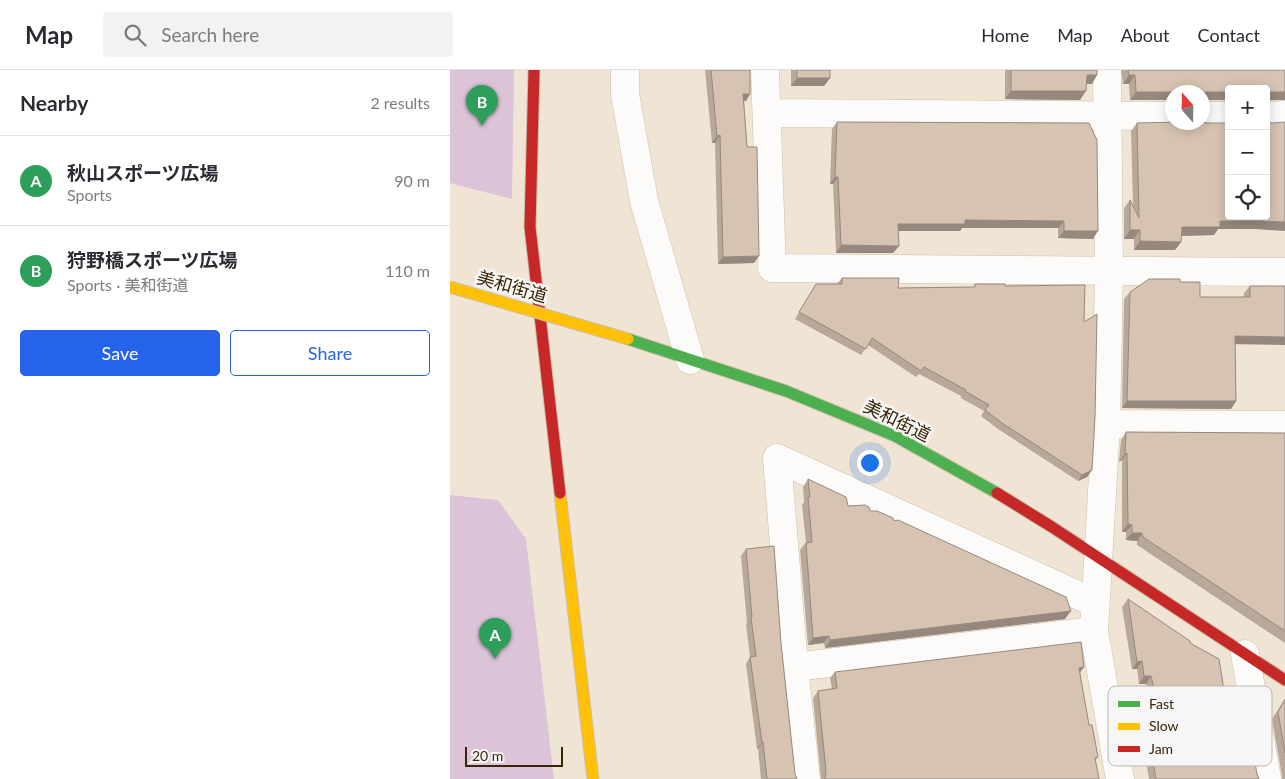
<!DOCTYPE html>
<meta charset="utf-8">
<style>
:root{--surface:#fff;--page:#f2f2f3;--text:#2b2b33;--muted:#7c7c81;--line:#e1e1e2;--accent:#2563eb}
body{margin:0;font-family:Lato,"Noto Sans JP",sans-serif;background:var(--page);color:var(--text)}
.controls{position:absolute;right:15px;top:15px;display:grid;overflow:hidden;border-radius:5px;box-shadow:0 2px 12px #0003}
.controls button{width:45px;height:45px;display:grid;place-items:center;padding:0;border:0;border-bottom:1px solid var(--line);background:var(--surface);color:var(--text);font:25px sans-serif}
.compass{position:absolute;left:715px;top:15px;width:45px;height:45px;border-radius:50%;background:var(--surface);box-shadow:0 2px 12px #0003;rotate:340deg}
.scale{position:absolute;left:15px;bottom:12px;width:98px;box-sizing:border-box;padding-left:5px;border:2px solid #392506;border-top:0;font-size:14px;line-height:18px;white-space:nowrap;color:#392506;-webkit-text-stroke:4px #f6f6f6;paint-order:stroke}
.you{position:absolute;left:419px;top:392px;width:18px;height:18px;margin:-12px;border:4px solid #fff;border-radius:50%;background:#1a73e8;box-shadow:0 0 0 8px #1a73e833}
.badge{display:grid;place-items:center;width:32px;height:32px;border-radius:50%;background:var(--accent);color:#fff;font-size:16px;font-weight:700}
.pin{position:absolute;translate:-50% -41px;filter:drop-shadow(0 1px 2px #0008)}
.pin::after{content:'';position:absolute;top:26px;width:18px;height:15px;background:inherit;clip-path:polygon(0 0,100% 0,50% 100%)}
.list{margin:0;padding:0;list-style:none}
h2{display:flex;justify-content:space-between;align-items:center;height:65px;margin:0;padding:0 20px;font-size:21px}
h2 small{font-size:16px;font-weight:400;color:var(--muted)}
.list li{display:grid;grid-template-columns:32px 1fr auto;gap:15px;align-items:center;box-sizing:border-box;height:90px;padding:0 20px;border-top:1px solid var(--line)}
.list b{display:block;font-size:19px;white-space:nowrap}
.list p{margin:0;font-size:16px;white-space:nowrap;color:var(--muted)}
.list em{font-size:16px;font-style:normal;color:var(--muted)}
.actions{display:flex;gap:10px;padding:15px 20px}
.actions a{flex:1;padding:11px 0;border:1px solid var(--accent);border-radius:5px;text-align:center;font-size:18px;color:var(--accent)}
.actions .main{background:var(--accent);color:#fff}
.icon{flex:none;width:28px;height:28px;fill:none;stroke:currentColor;stroke-width:2;stroke-linecap:round;stroke-linejoin:round}
.map{position:relative;flex:none;width:835px;height:709px;overflow:hidden}
header{display:flex;align-items:center;gap:30px;box-sizing:border-box;height:70px;padding:0 25px;background:var(--surface);border-bottom:1px solid var(--line)}
header strong{font-size:24px}
nav{display:flex;gap:28px;margin-inline-start:auto;font-size:18px}
.search{width:350px;height:45px;background:var(--page);display:flex;align-items:center;gap:12px;box-sizing:border-box;padding:0 18px;border-radius:5px;color:var(--muted);font-size:19px}
main{display:flex}
aside{flex:1;background:var(--surface)}
.map>svg:first-child{display:block}
.green{fill:#dbc3d8}
.lines{fill:none;stroke-linecap:round;stroke-linejoin:round}
.street-casing{stroke:#ccbea9;stroke-width:29}
.fast-casing{stroke:#ccbea9;stroke-width:13}
.slow-casing{stroke:#ccbea9;stroke-width:13}
.jam-casing{stroke:#ccbea9;stroke-width:13}
.street{stroke:#fdfbf9;stroke-width:28}
.fast{stroke:#4caf50;stroke-width:11}
.slow{stroke:#ffc107;stroke-width:11}
.jam{stroke:#c62828;stroke-width:11}
.slow-bridge-casing{stroke:#ccbea9;stroke-width:13;stroke-linecap:butt}
.slow-bridge{stroke:#ffc107;stroke-width:11}
.wall{fill:#b8a899}
.shaded-wall{fill:#96887d}
.building{fill:#d6c3b2;stroke:#96887d}
.labels{text-anchor:middle;stroke-width:5;stroke-linejoin:round;paint-order:stroke}
.street-label{font-size:18px;fill:#392506;stroke:#f6f6f6}
.key{fill:#f6f6f6;stroke:#bdb7ae;stroke-width:1}
.key-label{font-size:14px;fill:#392506}
</style>
<header>
<strong>Map</strong>
<div class="search"><svg class="icon" aria-label="search" viewBox="0 0 24 24"><circle cx="10" cy="10" r="6"/><path d="M15 15l6 6"/></svg>Search here</div>
<nav><a>Home</a><a>Map</a><a>About</a><a>Contact</a></nav>
</header>
<main>
<aside>
<h2>Nearby<small>2 results</small></h2>
<ul class="list">
<li><span class="badge" style="background:#2e9e5b">A</span><div><b>秋山スポーツ広場</b><p>Sports</p></div><em>90 m</em></li>
<li><span class="badge" style="background:#2e9e5b">B</span><div><b>狩野橋スポーツ広場</b><p>Sports · 美和街道</p></div><em>110 m</em></li>
</ul>
<div class="actions"><a class="main">Save</a><a>Share</a></div>
</aside>
<div class="map">
<svg width="835" height="709" viewBox="0 0 835 709">
<rect width="100%" height="100%" fill="#f0e5d5"/>
<path class="green" d="M0 0H64L62 129 0 113Z
M0 425 48 430 76 469 104 709H0Z"/>
<g class="lines">
<g class="street-casing">
<path id="street" d="M175 0V24L194 131 240 290
M315 0 322 198 835 202
M657 0 659 202 656 354 644 561 670 709
M317 43 722 46
M752 46H779
M816 46 835 45
M656 354 835 355
M795 584 817 709
M344 597 644 561
M356 709 344 597 327 388 645 533"/>
</g>
<g class="fast-casing">
<path id="fast" d="M178 269 336 321 445 366 547 423"/>
</g>
<g class="slow-casing">
<path id="slow" d="M110 423 143 709"/>
</g>
<g class="jam-casing">
<path id="jam" d="M84 0 80 157 110 423
M547 423 602 457 835 610"/>
</g>
<use href="#street" class="street"/>
<use href="#fast" class="fast"/>
<use href="#slow" class="slow"/>
<use href="#jam" class="jam"/>
<g class="slow-bridge-casing">
<path id="slow-bridge" d="M0 217 178 269"/>
</g>
<use href="#slow-bridge" class="slow-bridge"/>
</g>
<path class="wall" d="M255 0H300V24L296 31H294L304 193 268 194 265 73H262Z
M341 0H380V8L374 16H341Z
M555 0H647V5L642 14H636L630 30 555 29Z
M671 0H835V30H816V19H779V30H752V22H722V30H680L679 14H673Z
M387 52 639 53 643 169 608 168V158H512L510 161H448L449 176 443 183H386L383 114H380L382 59Z
M687 53H757L805 159H768L764 165 731 166V172L725 180H684V169H674V138L680 130 683 135 681 61Z
M392 208 448 218 524 217 525 214 555 216 634 252 642 400 637 407 628 411 548 359 531 346 534 341 511 328V326L469 304 466 307 418 275 411 285 345 249 366 214H387Z
M730 212 750 227H794V223L800 216H835L785 274 786 331 781 339 672 338 674 229 680 222Z
M676 362 835 363V573L687 475V471L676 470V462H672V390L669 392 671 370Z
M358 409 398 436 420 441 444 451 615 549 375 578 374 573 358 575 350 480 356 472 352 435 354 432 353 417Z
M296 479 331 573 345 704 347 709H311L308 679H307L296 594 300 587 296 554 297 553 291 486Z
M678 529 740 573 777 639 809 709H699L691 663 697 655 705 654 696 614H689L687 599H682L672 537Z
M385 602 630 604 639 655 648 687 645 691 649 709H371L363 628 368 621 382 619 380 608Z
M835 629V709H832V706L822 649Z"/>
<path class="shaded-wall" d="M637 5H647L642 14H631Z
M679 5H685L679 14H673Z
M347 8H380L374 16H341Z
M561 21H636L630 30 555 29Z
M686 22H730H722V30H680Z
M757 22H779V30H752V23Z
M821 22H835V30H816V24Z
M293 24H300L296 31H288Z
M270 65 265 73H262L267 66Z
M385 107H388L383 114H380Z
M515 150 614 151 608 158H512L510 161H443L448 154Z
M770 151H811L835 152V161L805 159H768L764 165 726 166 732 157Z
M680 160H690L684 169H674Z
M614 161H648L643 169 608 168Z
M690 171 731 172 725 180H684Z
M391 175 449 176 443 183H386Z
M309 186 304 193 268 194 273 187Z
M785 266 835 267V275L779 274Z
M677 331H786L781 339 672 338Z
M677 383 672 390 669 392 675 384Z
M642 400 637 407 628 411 632 405Z
M678 454 682 455 676 462H672Z
M682 463H692L687 471 676 470Z
M621 541 615 549 375 578 380 570Z
M379 566 374 573 358 575 363 568Z
M692 591 687 599H682L687 592Z
M634 597 629 604V598Z
M694 606H701L696 614H689Z
M312 672H313L308 679H307Z"/>
<path class="building" d="M261 0H300V24H293L297 77H307L309 186 273 187 270 65 267 66Z
M347 0H380V8H347Z
M561 0H647V5H637L636 21H561Z
M678 0H835V22H821L816 24V19H779V22H757L752 23V22H686L685 5H679Z
M387 52 639 53 647 70 648 161H614V151L515 150V154H448L449 176 391 175 388 107H385Z
M730 52H752L757 53H779V146H816V52L823 53 835 52V152L811 151H770V157H732L731 172 690 171V160H680V130L689 148 687 53Z
M392 208H449L448 218 525 217V214H555V216L635 215 634 252 647 244 645 347 642 400 632 405 552 353 535 340 539 335 515 321 516 320 474 297 471 301 422 268 416 279 349 242 366 214H392Z
M699 209H730V212H750V227H800V216H835V267L785 266 786 331H677L680 222Z
M676 362 835 363V561L693 467 692 463H682V455L678 454 677 383 675 384Z
M358 409 396 427 398 436 415 435 419 437 420 441H427L443 448 444 451 448 450 616 527 621 541 380 570 379 566 363 568 356 473 362 472 358 427H360Z
M324 476 331 573 345 704 347 709H317L313 672H312L300 587 306 586 301 548 302 547 296 479Z
M678 529 740 571V573L769 589 777 639 795 636 807 704 809 709H706L697 655 712 652 701 606H694L692 591 687 592Z
M631 572 634 597 629 598 639 655H642L648 687 645 688 649 709H375L376 701 368 621 387 618 385 602Z
M835 629V683L828 642Z"/>
<g class="labels">
<g class="street-label">
<text transform="translate(62 217) rotate(16)" y="6">美和街道</text>
<text transform="translate(447 351) rotate(26)" y="6">美和街道</text>
</g>
</g>
<rect x="658" y="616" width="164" height="80" rx="8" class="key"/>
<rect x="668" y="631" width="22" height="6" fill="#4caf50"/>
<rect x="668" y="653" width="22" height="7" fill="#ffc107"/>
<rect x="668" y="676" width="22" height="6" fill="#c62828"/>
<g class="key-label">
<text x="699" y="639">Fast</text>
<text x="699" y="661">Slow</text>
<text x="699" y="684">Jam</text>
</g>
</svg>
<div class="controls">
<button>+</button>
<button>−</button>
<button><svg class="icon" aria-label="locate" viewBox="0 0 24 24"><circle cx="12" cy="12" r="6"/><path d="M12 2v4M12 18v4M2 12h4M18 12h4"/></svg></button>
</div>
<svg class="compass" viewBox="-18 -18 36 36"><path d="M0-13l5 13h-10z" fill="#e53935"/><path d="M0 13l5-13h-10z" fill="#7c7c81"/></svg>
<div class="scale">20 m</div>
<div class="you"></div>
<div class="pin badge" style="left:45px;top:589px;background:#2e9e5b">A</div>
<div class="pin badge" style="left:32px;top:56px;background:#2e9e5b">B</div>
</div>
</main>
